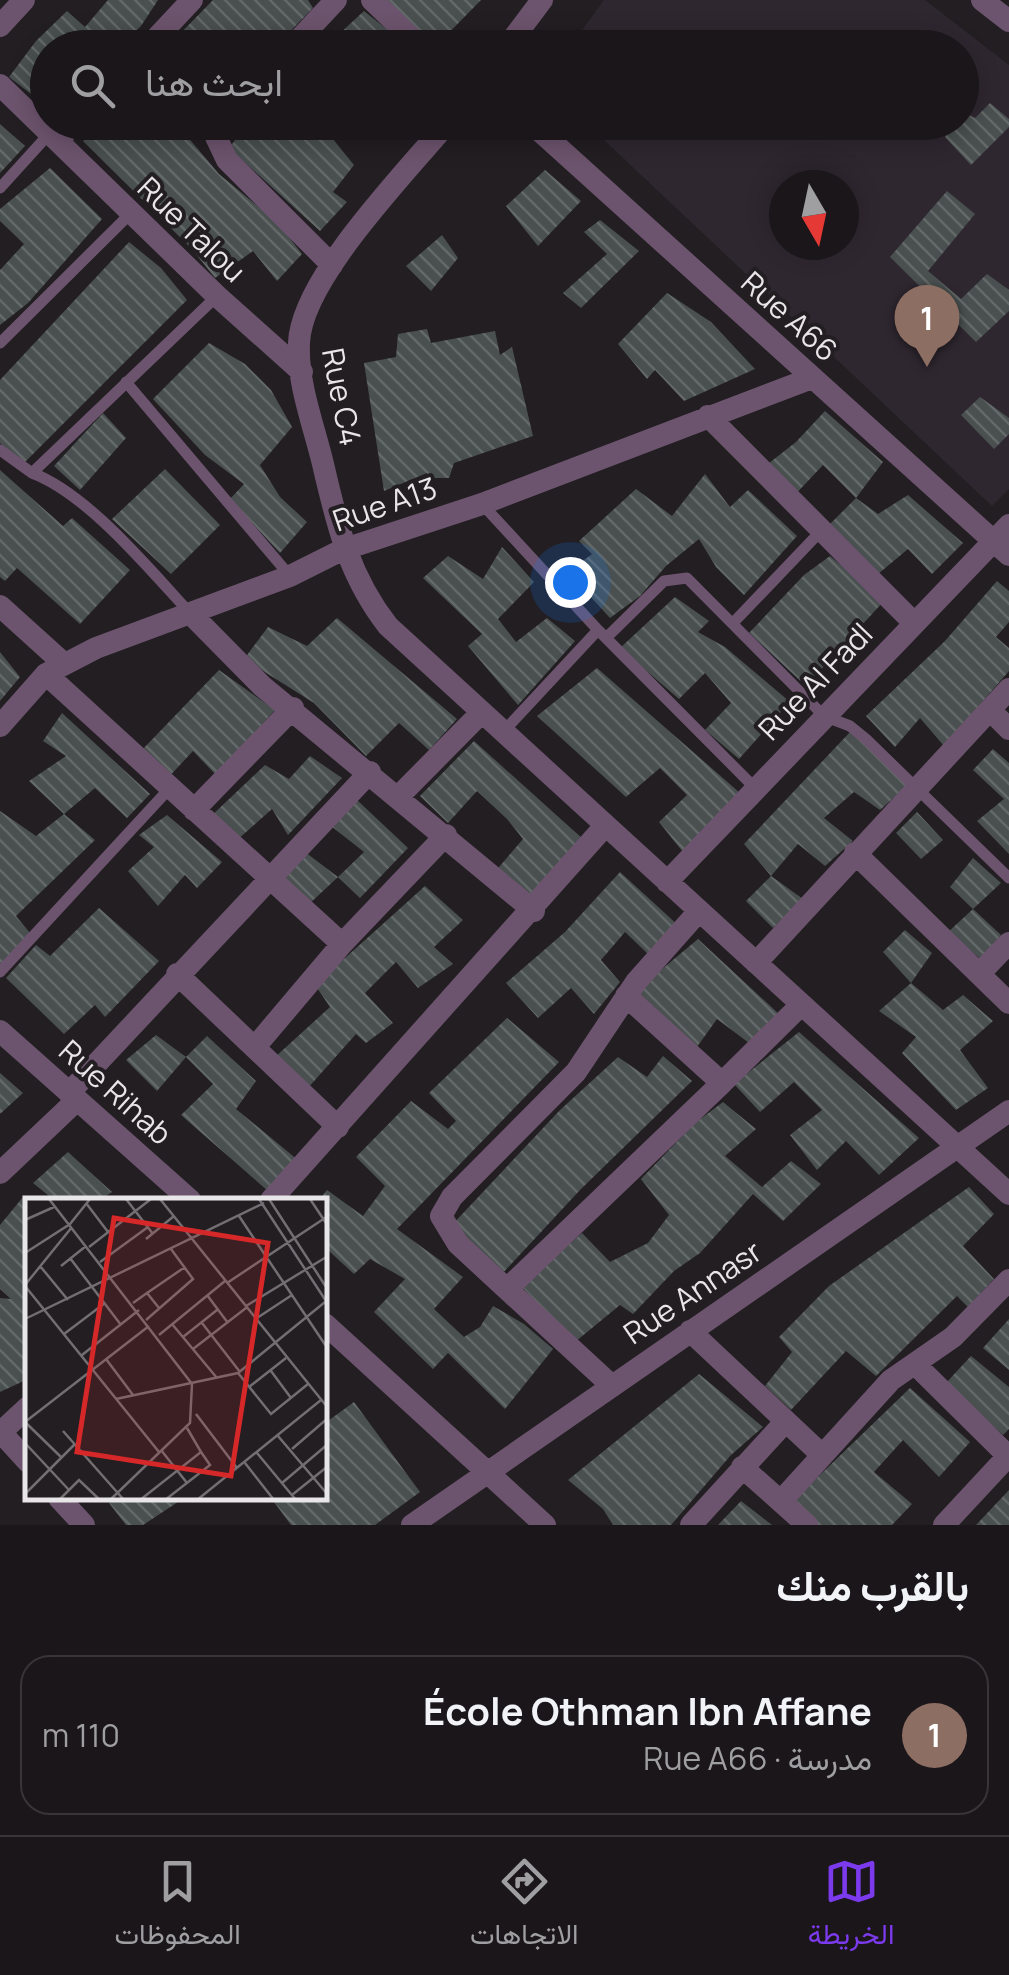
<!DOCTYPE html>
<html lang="ar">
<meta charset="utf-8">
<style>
:root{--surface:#1a161a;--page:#272327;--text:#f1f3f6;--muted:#9f9fa2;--line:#383539;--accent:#7c3aed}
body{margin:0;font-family:Manrope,Vazirmatn,sans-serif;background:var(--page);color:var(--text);direction:rtl}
.compass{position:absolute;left:769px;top:170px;width:90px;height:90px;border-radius:50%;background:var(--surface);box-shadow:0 5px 25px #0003;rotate:171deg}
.you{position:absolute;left:570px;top:582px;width:35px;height:35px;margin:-25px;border:8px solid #fff;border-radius:50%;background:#1a73e8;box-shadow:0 0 0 15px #1a73e833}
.badge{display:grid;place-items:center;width:65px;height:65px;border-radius:50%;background:var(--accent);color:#fff;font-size:32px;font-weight:700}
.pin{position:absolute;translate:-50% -82px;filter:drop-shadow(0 2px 5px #0008)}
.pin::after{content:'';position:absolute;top:52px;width:35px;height:30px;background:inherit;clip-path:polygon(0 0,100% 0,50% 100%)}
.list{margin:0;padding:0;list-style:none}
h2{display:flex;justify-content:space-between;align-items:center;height:130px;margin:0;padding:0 40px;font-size:42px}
h2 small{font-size:32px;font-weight:400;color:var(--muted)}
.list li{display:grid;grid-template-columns:65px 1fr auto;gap:30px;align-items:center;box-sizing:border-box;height:160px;margin:0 20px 20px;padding:0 20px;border:2px solid var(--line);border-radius:30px}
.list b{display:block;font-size:38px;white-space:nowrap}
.list p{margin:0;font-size:32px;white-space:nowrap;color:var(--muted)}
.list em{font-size:32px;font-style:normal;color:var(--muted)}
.icon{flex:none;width:55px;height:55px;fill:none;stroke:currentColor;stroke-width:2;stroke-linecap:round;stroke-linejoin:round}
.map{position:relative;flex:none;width:1009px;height:1525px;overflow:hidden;direction:ltr}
.search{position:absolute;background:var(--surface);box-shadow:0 5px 25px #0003;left:30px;right:30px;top:30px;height:110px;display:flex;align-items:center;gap:25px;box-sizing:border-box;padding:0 35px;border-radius:55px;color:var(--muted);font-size:38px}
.sheet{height:310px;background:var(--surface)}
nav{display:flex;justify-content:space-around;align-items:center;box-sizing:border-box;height:140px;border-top:2px solid var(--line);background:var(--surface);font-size:28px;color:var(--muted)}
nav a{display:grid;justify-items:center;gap:5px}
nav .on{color:var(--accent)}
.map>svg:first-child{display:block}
.built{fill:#2f2730;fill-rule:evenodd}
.building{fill:url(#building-back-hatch)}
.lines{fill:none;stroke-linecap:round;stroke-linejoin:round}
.lane{stroke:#6d546e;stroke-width:11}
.street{stroke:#6d546e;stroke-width:22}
.labels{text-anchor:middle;stroke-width:8;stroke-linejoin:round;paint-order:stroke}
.street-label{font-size:30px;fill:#e9e6e9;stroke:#221e22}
.inset-road{fill:none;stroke:#726e72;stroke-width:2.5}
.view{fill:#d62828;fill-opacity:0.15;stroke:#d62828;stroke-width:5}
.inset-edge{fill:none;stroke:#e9e6e9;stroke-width:5}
</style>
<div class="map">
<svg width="1009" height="1525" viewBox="0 0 1009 1525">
<defs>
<pattern id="building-back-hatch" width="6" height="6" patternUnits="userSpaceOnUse" patternTransform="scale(2.5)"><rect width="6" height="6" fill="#49504f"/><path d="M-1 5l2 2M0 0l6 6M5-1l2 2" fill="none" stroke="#636968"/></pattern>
</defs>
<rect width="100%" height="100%" fill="#221e22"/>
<path class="built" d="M604 0H925L1009 65V489L992 506 586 123 962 122V48H569ZM784 185H844V245H784Z"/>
<path class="building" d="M108 0H158L141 26 118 48H48V107L9 77 36 41 67 11 85 27Z
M213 0H308L313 8 274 48H166Z
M384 0H481L434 48Z
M364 11 403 42 409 48H324Z
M990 103 1009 119V127L971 165 945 137 965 113 975 118Z
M107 122H175L219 174 278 223 302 254 277 281 253 251 215 278 192 249 83 141Z
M249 122H319L354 165 333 192 347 202 320 231 229 148Z
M0 124 25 146 0 173Z
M50 168 102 219 28 303 0 325V270L24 244 0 221V209Z
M545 170 581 201 538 246 506 206Z
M947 191 975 214 928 271 961 299 987 274 1009 290V311L976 342 890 257Z
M600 220 639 251 581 308 563 293 607 254 584 232Z
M442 235 458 258 431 291 406 266Z
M129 242 161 268 187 300 22 465 0 443V380Z
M667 293 711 322 755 369 684 401 655 370 647 379 618 344Z
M427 329 431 343 495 331 500 355 512 347 533 436 454 463 449 478H427V473L384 491 364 363 396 357 398 334Z
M209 343 245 364 271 390 292 427 260 465 280 497 307 522 280 553 230 499 244 484 205 455 153 399Z
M980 397 1009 418V434L994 449 961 415Z
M825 411 883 462 856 498 878 514 908 495 963 543 932 574 908 549 878 574 829 525 856 498 823 465 791 499 764 467 796 442Z
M103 413 126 438 80 490 54 466Z
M165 469 220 525 171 574 112 519Z
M0 470 63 526 72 518 130 570 80 624 17 568 5 581 0 577Z
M705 474 730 507 748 490 797 536 744 595 716 567 699 539 666 566 640 596 610 618 568 572 592 554 579 541 636 489 672 516Z
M502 547 534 582 498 619 516 642 547 618 575 641 518 705 468 646 482 634 423 578 448 556 483 579Z
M830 556 884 601 806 686 749 633 804 575Z
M997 581 1009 591V622L996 637 1009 648V671L944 746 920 718 895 747 866 716 945 641Z
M675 597 709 621 698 632 725 647 790 702 739 759 705 730 731 703 705 673 679 699 620 648Z
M337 618 457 719 429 750 399 723 366 756 314 703 244 659 268 627 307 646Z
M0 652 20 677 0 701Z
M597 668 740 793 683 852 659 822 687 795 660 768 626 797 537 716Z
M219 670 275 710 216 775 193 751 165 781 140 752Z
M62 713 150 794 127 818 95 788 64 814 29 781 66 756 43 741Z
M851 731 907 786 880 810 854 792 824 818 853 841 825 866 798 844 771 876 744 844Z
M474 741 584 840 528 901 493 874 523 839 507 819 477 791 448 823 420 796Z
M993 749 1009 763V854L977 821 1004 799 973 770Z
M310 756 342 778 288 835 272 809 237 840 209 818 265 765 289 779Z
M357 800 408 848 360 898 338 877 364 852 331 826Z
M0 811 36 836 64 814 95 840 16 916 30 933 0 969Z
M917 812 943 840 921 859 896 833Z
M167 815 222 862 197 888 185 875 158 906 128 871 154 847 139 835Z
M305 852 338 877 307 906 279 884Z
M973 858 1001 883 973 909 1001 935 982 960 947 933 973 909 950 887Z
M620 872 680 927 648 954 625 932 601 960 620 982 594 1014 571 988 538 1018 506 983 565 932Z
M771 876 803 899 773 928 746 901Z
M425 886 463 920 434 947 453 964 418 988 396 962 365 993 393 1023 366 1043 356 1034 307 1089 274 1058 330 1007 315 985Z
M99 908 159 961 105 1017 95 1005 64 1034 6 978 36 945 50 956Z
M905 930 932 953 911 983 883 952Z
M698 939 780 1015 749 1043 717 1019 694 1051 631 995Z
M911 983 943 1010 963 995 993 1021 960 1050 988 1088 956 1110 902 1053 916 1037 879 1011Z
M507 1018 559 1062 397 1229 463 1277 434 1309 464 1337 480 1327 493 1306 524 1324 553 1349 505 1409 448 1353 433 1369 374 1312 405 1279 370 1259 354 1274 329 1251 325 1200H319L327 1190 363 1216 385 1186 356 1157 411 1101 448 1129 456 1121 429 1093Z
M799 1032 919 1138 879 1175 846 1141 817 1170 790 1135 822 1110 794 1082 760 1112 734 1084Z
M156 1035 186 1057 157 1091 126 1060Z
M207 1036 256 1081 236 1109 299 1161 268 1191 181 1115 213 1084 186 1057Z
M663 1056 692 1081 580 1190 501 1275 451 1226 560 1110 618 1057 647 1077Z
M0 1073 23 1093 0 1114Z
M723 1102 756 1129 725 1156 762 1187 791 1161 821 1184 783 1221 753 1194 700 1253 674 1271 633 1314 620 1305 575 1342 521 1286 582 1233 610 1262 648 1243 669 1215 641 1179 695 1123Z
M68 1152 112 1192 100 1200H54L33 1183Z
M969 1187 994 1214 963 1246 994 1279 968 1307 957 1296 876 1376 846 1351 791 1410 765 1386 792 1352 779 1337 829 1286Z
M23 1197 28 1202V1379L0 1392V1298L11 1299 0 1289V1225Z
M1009 1319V1370L983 1348Z
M971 1356 1009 1387V1429L1003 1435 945 1384Z
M699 1374 763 1427 731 1455 671 1525H613L603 1509 568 1480Z
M910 1388 970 1442 939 1477 903 1440 874 1472 912 1504 892 1525H817L795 1499Z
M354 1402 420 1492 375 1525H291L271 1498H325V1423Z
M1009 1490V1525H976Z
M118 1498H184L143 1525H126L109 1503Z
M741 1501 772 1525H718Z"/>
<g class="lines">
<path class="lane" d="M62 146 80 122
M0 188 49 134
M0 343 131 213
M126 382 290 576
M0 450 32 473
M482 504 598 630 756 789
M190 613C149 569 88 494 32 473L217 296
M733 623 820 532
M606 638 664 581 687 578 824 716 850 726 866 739 1009 878
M503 732 598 630
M0 972 169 789"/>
<path class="street" d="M372 0 422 48
M982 0 1009 21
M0 26 24 0
M147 48 192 0
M291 48 336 0
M506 48 542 0
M0 85 217 296 302 372
M220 122 216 137 227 160 332 265
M448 122C406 173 301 279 299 343 297 383 314 426 323 464 337 525 349 576 388 626L1009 1194
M530 122 1009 555
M708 416 914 623
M0 606 62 662
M190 613 262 686 534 911
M46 674 342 944
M990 710 1009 729
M0 726 46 674 96 648 290 576 342 550 482 504 812 378
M399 796 482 712
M194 810 293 708
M855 853 1009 1003
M667 882 1009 525
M756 963 1009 689
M980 973 1009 943
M177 974 338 1127
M626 996 722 1083 801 1005
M0 1031 190 1200
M255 1047 342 944 446 835
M69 1093 370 772
M0 1173 77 1100
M271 1200 605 826
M508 1288 722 1083
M325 1324 545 1525
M690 1331 822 1455
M916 1365 1008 1456
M611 1385 458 1244 441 1216 452 1197 576 1072 636 982 699 911
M0 1431 28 1462
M0 1433 28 1407
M742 1467 807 1525
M59 1498 84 1525
M781 1501 891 1380 953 1337 1009 1280
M412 1525 1009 1111
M691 1525 785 1422
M944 1525 1009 1455"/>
</g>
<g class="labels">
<g class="street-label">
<text transform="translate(191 230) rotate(44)" y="10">Rue Talou</text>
<text transform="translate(789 317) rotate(42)" y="10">Rue A66</text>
<text transform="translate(341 397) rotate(79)" y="10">Rue C4</text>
<text transform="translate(385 505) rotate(-19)" y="10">Rue A13</text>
<text transform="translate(816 682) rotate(-46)" y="10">Rue Al Fadl</text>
<text transform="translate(115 1093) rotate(42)" y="10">Rue Rihab</text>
<text transform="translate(693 1293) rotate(-34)" y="10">Rue Annasr</text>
</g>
</g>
<g transform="translate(25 1198)">
<rect width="302" height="302" fill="#221e22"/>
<path class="inset-road" d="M24 1 167 186 165 225 85 302M101 1 128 36M135 1 303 210M234 1 303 106M244 1 303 92M285 1 303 28M61 5 83 34M214 18 303 151M0 22 29 9M121 41 149 18M64 49 126 1M0 55 45 26 65 1M45 60 96 127M75 64 123 29M15 68 43 102M36 68 61 48M202 85 303 18M0 87 47 29M0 88 134 254M122 95 160 69M182 97 203 125M108 105 122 95 134 110M221 108 303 58M232 120 267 97M0 121 239 5M121 122 168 81 146 51M177 125 215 174M147 126 192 180M39 136 80 105M134 137 200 83M158 139 192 112M168 151 221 110M57 157 114 112M81 161 108 197M246 173 266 200M213 175 246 216 283 186M224 189 261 160M91 201 213 175 300 104M171 216 212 270M0 224 124 128M0 224 36 259M38 233 99 302M253 238 303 297M0 245 44 292M267 251 303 220M136 252 162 285M232 255 271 302M220 265 249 302M257 285 303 246M0 296 49 247M267 297 303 268M35 301 54 282 75 302M115 302 176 254 162 230M140 302 185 267 176 254M172 302 296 202"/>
<path class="view" d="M89 20 243 45 206 278 52 254Z"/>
<rect width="302" height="302" class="inset-edge"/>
</g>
</svg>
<svg class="compass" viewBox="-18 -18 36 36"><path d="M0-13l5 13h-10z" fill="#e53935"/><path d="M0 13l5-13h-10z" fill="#9f9fa2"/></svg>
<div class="you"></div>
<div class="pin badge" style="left:927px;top:367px;background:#8d6e63">1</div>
<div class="search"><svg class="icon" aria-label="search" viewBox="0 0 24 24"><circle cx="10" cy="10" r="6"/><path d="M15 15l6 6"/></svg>ابحث هنا</div>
</div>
<section class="sheet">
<h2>بالقرب منك<small></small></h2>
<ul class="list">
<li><span class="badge" style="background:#8d6e63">1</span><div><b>École Othman Ibn Affane</b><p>مدرسة · Rue A66</p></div><em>110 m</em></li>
</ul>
</section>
<nav>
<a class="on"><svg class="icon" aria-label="map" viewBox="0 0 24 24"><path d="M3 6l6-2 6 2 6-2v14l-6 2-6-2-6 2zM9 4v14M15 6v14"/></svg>الخريطة</a>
<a><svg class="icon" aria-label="directions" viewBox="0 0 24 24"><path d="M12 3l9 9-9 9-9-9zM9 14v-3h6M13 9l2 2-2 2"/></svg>الاتجاهات</a>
<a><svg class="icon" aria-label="saved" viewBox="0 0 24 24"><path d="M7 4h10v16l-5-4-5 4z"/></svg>المحفوظات</a>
</nav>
